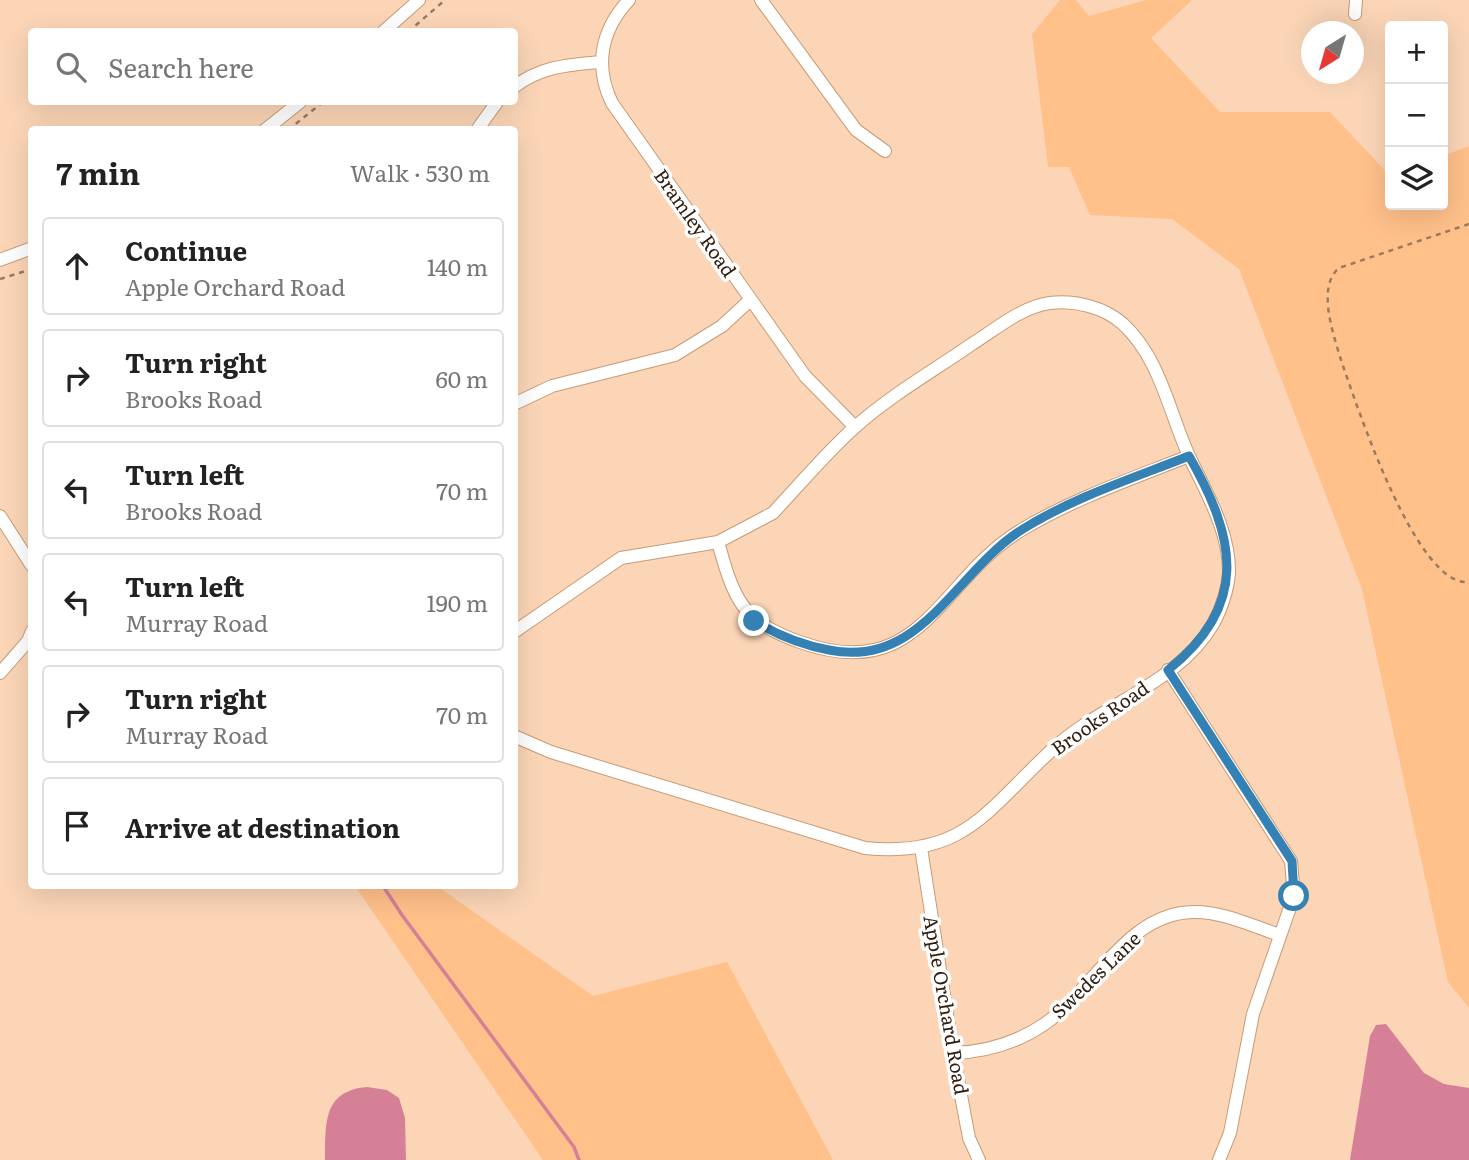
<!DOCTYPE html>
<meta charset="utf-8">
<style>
:root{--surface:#fff;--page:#f2f2f2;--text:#222;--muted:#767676;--line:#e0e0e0}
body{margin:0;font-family:Literata,serif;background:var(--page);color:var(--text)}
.controls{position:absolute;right:21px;top:21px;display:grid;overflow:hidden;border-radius:7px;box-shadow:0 7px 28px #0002}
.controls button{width:63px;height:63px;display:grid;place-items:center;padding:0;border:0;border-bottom:2px solid var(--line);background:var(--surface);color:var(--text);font:35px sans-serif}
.compass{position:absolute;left:1301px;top:21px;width:63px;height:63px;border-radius:50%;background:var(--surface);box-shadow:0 7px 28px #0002;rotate:217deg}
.stop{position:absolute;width:21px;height:21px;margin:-16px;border:5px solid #3581b4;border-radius:50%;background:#fff}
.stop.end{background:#3581b4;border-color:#fff;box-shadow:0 2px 7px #0008}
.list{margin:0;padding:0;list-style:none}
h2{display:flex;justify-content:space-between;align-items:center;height:91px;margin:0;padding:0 28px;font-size:30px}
h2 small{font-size:23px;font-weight:400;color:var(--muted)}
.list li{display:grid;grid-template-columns:46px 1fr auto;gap:21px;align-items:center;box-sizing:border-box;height:98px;margin:0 14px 14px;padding:0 14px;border:2px solid var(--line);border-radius:7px}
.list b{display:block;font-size:26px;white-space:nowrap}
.list p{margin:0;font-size:23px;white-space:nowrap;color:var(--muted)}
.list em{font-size:23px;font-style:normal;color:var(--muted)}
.icon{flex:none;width:38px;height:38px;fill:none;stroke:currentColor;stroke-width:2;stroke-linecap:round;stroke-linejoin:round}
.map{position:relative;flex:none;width:1469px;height:1160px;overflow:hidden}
.search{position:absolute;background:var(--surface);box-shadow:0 7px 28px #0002;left:28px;top:28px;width:490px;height:77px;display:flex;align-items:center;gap:18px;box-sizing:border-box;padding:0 24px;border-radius:7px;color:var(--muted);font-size:26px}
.panel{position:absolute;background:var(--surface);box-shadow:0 7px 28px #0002;left:28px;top:126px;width:490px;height:763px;border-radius:7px}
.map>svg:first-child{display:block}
.green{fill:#ffc08a}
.water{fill:#d68098}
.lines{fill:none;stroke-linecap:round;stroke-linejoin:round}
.stream{stroke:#d68098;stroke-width:3.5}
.minor-casing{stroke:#c79b75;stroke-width:14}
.path{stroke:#977b64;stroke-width:2.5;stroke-dasharray:5 5;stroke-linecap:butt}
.minor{stroke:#fff;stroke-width:12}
.route{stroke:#3581b4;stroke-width:9}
.labels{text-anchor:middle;stroke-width:7;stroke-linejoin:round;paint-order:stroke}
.street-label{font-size:19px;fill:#2f1e0f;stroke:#fefefe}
</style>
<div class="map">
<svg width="1469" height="1160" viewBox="0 0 1469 1160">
<rect width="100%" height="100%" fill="#fbd5b6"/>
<path class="green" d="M1060 0H1076L1089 16 1146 0H1192L1151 38 1220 112H1330L1390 176V205H1443V156L1469 146V1008L1448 982 1362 589 1239 269 1172 219 1090 215 1069 167H1048L1032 34Z
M355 886H437L593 996 727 962 833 1160H543Z"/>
<path class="water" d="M1386 1024 1424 1073 1444 1084 1469 1088V1160H1350L1370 1036 1376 1025Z
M367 1087 387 1090 399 1098 405 1118 406 1160H325C326 1124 322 1091 367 1087Z"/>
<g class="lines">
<path class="stream" d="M383 886 402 915 574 1147 579 1160"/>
<g class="minor-casing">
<path id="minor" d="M629 0C601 30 594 66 612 103L805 376 855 427
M761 0 856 130 885 151
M1355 14 1356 0
M383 32 419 0
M514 87C541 66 568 65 600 62
M265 130 300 102
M477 130 497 102
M0 260 32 248
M514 404 552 386 675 355 722 326 749 301
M0 516 32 566
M718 542C734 599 741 621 800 642 923 686 938 579 1023 529 1075 498 1134 478 1189 456
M514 632 621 558 718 542 773 513C800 484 826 453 855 427 891 395 933 371 972 344 996 329 1021 307 1050 303 1075 300 1104 307 1123 324 1160 358 1169 412 1189 456 1206 492 1230 532 1229 573 1228 589 1221 610 1213 624 1179 683 1102 704 1054 748 987 809 966 858 865 848L551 752 514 736
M1168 670 1291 861 1294 896 1253 1014 1230 1133 1219 1160
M0 673 28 641 32 631
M921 848 953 1053 969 1138 979 1160
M953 1053C985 1052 1016 1043 1043 1025 1093 992 1126 913 1193 912 1222 911 1252 926 1280 935"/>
</g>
<path class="path" d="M408 32 445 0
M288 130 323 102
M1469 224 1339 268C1316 287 1334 336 1341 360 1356 403 1416 588 1469 582
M0 279 32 269"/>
<use href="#minor" class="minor"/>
</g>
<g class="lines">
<path class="route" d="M754 621C777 635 802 645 829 650 922 669 955 571 1023 529 1074 497 1134 478 1189 456 1236 538 1250 605 1168 670L1292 861 1294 896"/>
</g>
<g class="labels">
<g class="street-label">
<text transform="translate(695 223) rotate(55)" y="7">Bramley Road</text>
<text transform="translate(1100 718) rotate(-35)" y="7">Brooks Road</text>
<text transform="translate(1096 975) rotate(-44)" y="7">Swedes Lane</text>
<text transform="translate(946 1005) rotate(80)" y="7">Apple Orchard Road</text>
</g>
</g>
</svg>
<div class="controls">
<button>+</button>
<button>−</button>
<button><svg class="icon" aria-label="layers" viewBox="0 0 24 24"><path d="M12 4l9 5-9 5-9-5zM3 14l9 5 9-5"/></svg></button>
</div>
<svg class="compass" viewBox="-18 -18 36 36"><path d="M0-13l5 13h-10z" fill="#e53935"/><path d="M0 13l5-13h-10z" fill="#767676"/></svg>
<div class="stop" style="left:1294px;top:896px"></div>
<div class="stop end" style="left:754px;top:621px"></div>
<div class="search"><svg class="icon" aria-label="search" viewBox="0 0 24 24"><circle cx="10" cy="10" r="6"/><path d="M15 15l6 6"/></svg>Search here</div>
<section class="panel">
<h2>7 min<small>Walk · 530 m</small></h2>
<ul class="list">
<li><svg class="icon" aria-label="ahead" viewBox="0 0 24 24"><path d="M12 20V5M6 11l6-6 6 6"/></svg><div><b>Continue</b><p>Apple Orchard Road</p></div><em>140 m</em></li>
<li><svg class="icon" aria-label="right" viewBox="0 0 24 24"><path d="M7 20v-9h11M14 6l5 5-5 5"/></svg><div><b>Turn right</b><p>Brooks Road</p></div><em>60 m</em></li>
<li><svg class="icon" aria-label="left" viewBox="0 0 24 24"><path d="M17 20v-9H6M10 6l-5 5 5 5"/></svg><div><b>Turn left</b><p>Brooks Road</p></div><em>70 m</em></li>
<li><svg class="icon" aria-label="left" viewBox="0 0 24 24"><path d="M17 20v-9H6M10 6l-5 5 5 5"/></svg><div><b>Turn left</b><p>Murray Road</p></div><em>190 m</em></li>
<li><svg class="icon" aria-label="right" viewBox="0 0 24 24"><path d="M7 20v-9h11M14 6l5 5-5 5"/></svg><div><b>Turn right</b><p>Murray Road</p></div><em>70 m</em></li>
<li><svg class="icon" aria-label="arrive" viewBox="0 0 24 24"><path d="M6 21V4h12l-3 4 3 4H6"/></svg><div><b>Arrive at destination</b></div></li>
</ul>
</section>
</div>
